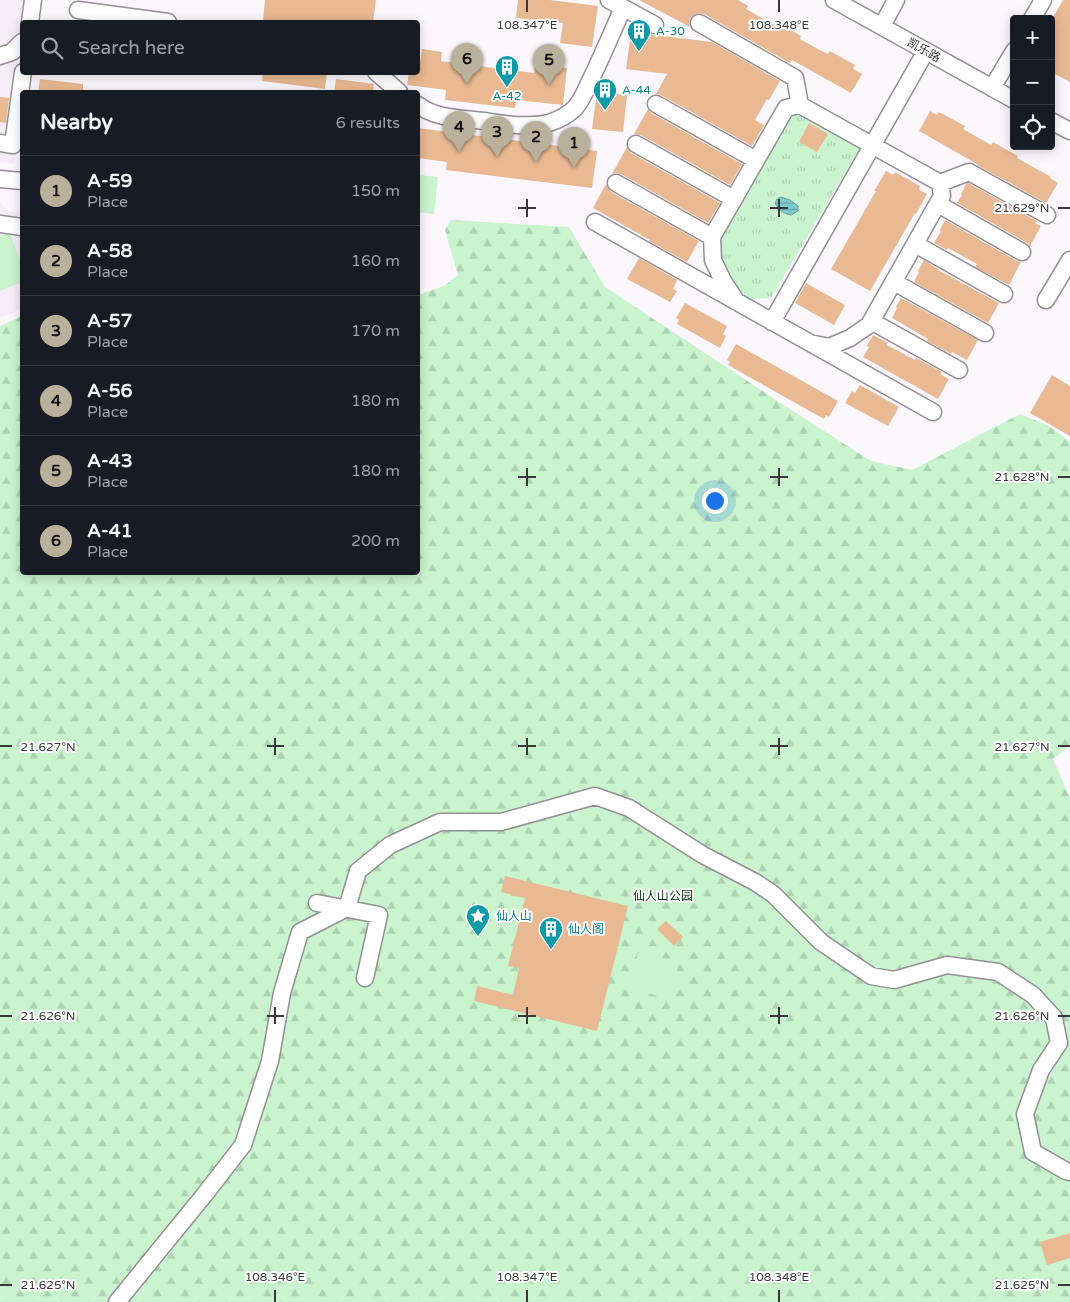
<!DOCTYPE html>
<meta charset="utf-8">
<style>
:root{--surface:#171b24;--page:#242831;--text:#f1f3f6;--muted:#9ea1a6;--line:#363941;--accent:#bab19d}
body{margin:0;font-family:"Varela Round","Noto Sans SC",sans-serif;background:var(--page);color:var(--text)}
.controls{position:absolute;right:15px;top:15px;display:grid;overflow:hidden;border-radius:5px;box-shadow:0 2px 12px #0003}
.controls button{width:45px;height:45px;display:grid;place-items:center;padding:0;border:0;border-bottom:1px solid var(--line);background:var(--surface);color:var(--text);font:25px sans-serif}
.you{position:absolute;left:714px;top:500px;width:18px;height:18px;margin:-12px;border:4px solid #fff;border-radius:50%;background:#1a73e8;box-shadow:0 0 0 8px #1a73e833}
.badge{display:grid;place-items:center;width:32px;height:32px;border-radius:50%;background:var(--accent);color:#111;font-size:16px;font-weight:700}
.pin{position:absolute;translate:-50% -41px;filter:drop-shadow(0 1px 2px #0008)}
.pin::after{content:'';position:absolute;top:26px;width:18px;height:15px;background:inherit;clip-path:polygon(0 0,100% 0,50% 100%)}
.list{margin:0;padding:0;list-style:none}
h2{display:flex;justify-content:space-between;align-items:center;height:65px;margin:0;padding:0 20px;font-size:21px}
h2 small{font-size:16px;font-weight:400;color:var(--muted)}
.list li{display:grid;grid-template-columns:32px 1fr auto;gap:15px;align-items:center;box-sizing:border-box;height:70px;padding:0 20px;border-top:1px solid var(--line)}
.list b{display:block;font-size:19px;white-space:nowrap}
.list p{margin:0;font-size:16px;white-space:nowrap;color:var(--muted)}
.list em{font-size:16px;font-style:normal;color:var(--muted)}
.icon{flex:none;width:28px;height:28px;fill:none;stroke:currentColor;stroke-width:2;stroke-linecap:round;stroke-linejoin:round}
.map{position:relative;flex:none;width:1070px;height:1302px;overflow:hidden}
.search{position:absolute;background:var(--surface);box-shadow:0 2px 12px #0003;left:20px;top:20px;width:400px;height:55px;display:flex;align-items:center;gap:12px;box-sizing:border-box;padding:0 18px;border-radius:5px;color:var(--muted);font-size:19px}
.panel{position:absolute;background:var(--surface);box-shadow:0 2px 12px #0003;left:20px;top:90px;width:400px;height:485px;border-radius:5px}
.map>svg:first-child{display:block}
.built{fill:#f6ecf8}
.forest{fill:url(#forest-firs)}
.park{fill:url(#park-tufts)}
.garden{fill:#c9f4cd}
.water{fill:url(#water-rules);stroke:#6a9ea3}
.building{fill:#e8b992}
.lines{fill:none;stroke-linecap:round;stroke-linejoin:round}
.minor-casing{stroke:#938f94;stroke-width:19}
.minor{stroke:#fff;stroke-width:16}
.ticks{fill:none;stroke:#3a383a;stroke-width:2}
.labels{text-anchor:middle;stroke-width:4;stroke-linejoin:round;paint-order:stroke}
.culture-label{font-size:12px;fill:#0d838f;stroke:#fff;text-anchor:start}
.street-label{font-size:12px;fill:#3a383a;stroke:#fff}
.park-label{font-size:12px;fill:#00340e;stroke:#fff}
.ticks-label{font-size:12px;text-anchor:middle;fill:#3a383a;stroke:#fff;stroke-width:4;stroke-linejoin:round;paint-order:stroke}
</style>
<div class="map">
<svg width="1070" height="1302" viewBox="0 0 1070 1302">
<defs>
<pattern id="forest-firs" width="22" height="20" patternUnits="userSpaceOnUse" patternTransform="scale(1.25)"><rect width="22" height="20" fill="#c9f4cd"/><path d="M5 1l3.5 6h-7zM16 11l3.5 6h-7z" fill="#add2b1"/></pattern>
<pattern id="park-tufts" width="24" height="20" patternUnits="userSpaceOnUse" patternTransform="scale(1.25)"><rect width="24" height="20" fill="#c9f4cd"/><path d="M3 7l-1-3M5 7V3M7 7l1-3M15 17l-1-3M17 17v-4M19 17l1-3" fill="none" stroke="#add2b1"/></pattern>
<pattern id="water-rules" width="6" height="5" patternUnits="userSpaceOnUse" patternTransform="scale(1.25)"><rect width="6" height="5" fill="#7ec9d0"/><path d="M0 2.5h6" fill="none" stroke="#68a4aa"/></pattern>
</defs>
<rect width="100%" height="100%" fill="#fbf7fc"/>
<path class="built" d="M0 0H42L39 22H22V97L14 164 0 162Z
M0 202 9 211 22 213V309L0 318Z"/>
<path class="forest" d="M451 220 569 227 605 287 782 404 871 461 912 470 1020 414 1049 426 1070 442V746L1053 759 1070 798V1302H0V326L22 316V572H418V295L444 286 458 275 445 230Z"/>
<path class="park" d="M793 109 860 148 771 298 749 299 730 278 721 260V235Z"/>
<path class="garden" d="M418 175 438 177 434 214 418 212Z
M10 233 22 265V282L0 291V236Z
M638 953 679 961 671 998 630 990Z"/>
<path class="water" d="M781 197 790 200 798 206V211L791 215C783 213 779 211 775 203L777 199Z"/>
<path class="building" d="M265 0H376L373 22H286L263 20Z
M518 0H550L598 6 592 47 560 43 563 23 516 18Z
M639 0H738L748 6 746 9 774 25 776 21 801 36 800 39 816 48 828 54 830 51 855 65 853 69 862 74 851 93 792 60 790 63 704 14 698 13 694 15 690 18 689 23 690 27Z
M1063 0H1070V82L1051 72V21Z
M631 32 712 42 780 81 769 100 767 99 755 120 764 125 752 146 661 95 656 94 667 74 626 69Z
M422 49 442 52 441 61 534 73 535 65 567 68 563 105 517 100 515 108 445 100 446 90 407 85 409 72H418V69H419Z
M263 72H327L325 89 262 81Z
M40 79 83 84V92H38Z
M336 79 374 84 373 92H334Z
M597 92 627 95 623 132 592 129Z
M0 97 9 98 6 123 0 122Z
M648 109 651 113 742 164 730 185 641 135 634 134Z
M930 111 937 115 939 112 965 126 963 129 991 145 993 142 1018 156 1017 158 1051 177 1050 178 1058 183 1046 203 977 165V164L919 131Z
M809 123 828 134 817 152 799 142Z
M418 128 597 151 592 188 446 170 447 162 418 158Z
M627 147 631 153 720 203 708 223 621 174 616 173 612 174Z
M886 171 893 175 895 172 920 186 919 190 927 194 916 214 915 213 870 291 831 269 876 191H874Z
M968 183 1037 221 1035 223 1041 226 1030 246 1027 243 957 203 962 195 961 194 966 184Z
M606 184 608 188 611 192 699 241 687 262 649 241 650 240 593 208Z
M945 220 1017 261 1021 262 1009 285 975 267 977 264 948 248 947 250 934 243 941 231 940 230Z
M639 258 677 280 673 289 677 291 670 302 627 279Z
M924 260 938 269V270L999 303 988 323 914 282 919 272 918 271Z
M806 283 845 305 834 325 795 303Z
M901 298 978 340 967 360 952 352 951 354 927 341 928 339 892 318 897 308 896 307Z
M685 303 727 326 723 334 726 336 720 348 677 324 679 320 676 318Z
M873 335 888 343 887 345 915 360 916 358 942 372 940 374 949 379 938 399 863 357 869 347 867 346Z
M736 344 838 401 829 417 826 415 824 419 728 365 730 362 727 360Z
M1052 375 1070 386V436L1030 413Z
M860 385 899 407 888 426 845 403 852 391 855 393Z
M505 876 628 906 597 1031 474 1001 477 986 513 995 519 968 508 966 525 898 501 892Z
M666 921 683 937 674 946 657 929Z
M1070 1233V1258L1047 1265 1040 1242Z"/>
<g class="lines">
<g class="minor-casing">
<path id="minor" d="M609 0 655 25
M834 0 1014 100
M78 10 168 22
M1032 19 1043 0
M30 22 33 0
M699 23 795 78 800 105
M882 26 896 0
M0 56 12 52 22 42
M376 72 399 92
M992 88 1014 51
M656 104 756 160
M418 105C436 119 462 118 484 121 505 124 527 128 549 123 558 120 568 115 575 108 582 100 586 90 590 81 602 57 612 32 623 8
M1051 121 1070 131
M0 143 13 145 23 72
M636 144 734 199
M0 179 22 181
M616 183 712 237
M940 183 969 172 1047 215
M938 204 1022 252
M595 222 933 412
M0 224 22 227
M915 244 1004 294
M894 282 985 333
M1046 300 1070 260
M737 302 723 281 713 260 712 237 786 108 800 105 940 183 942 196 869 325 850 338 829 347 810 343
M871 321 959 370
M772 322 926 51
M317 903 379 915 365 978
M117 1302 205 1194 243 1145 270 1061 282 993 300 932 347 908 358 871 390 845 440 822H501L595 796 629 808 703 855 755 882 773 894 821 942 871 976 894 980 947 965 998 972 1033 995 1054 1018 1059 1043 1041 1070 1025 1114 1033 1152 1066 1171 1070 1172"/>
</g>
<use href="#minor" class="minor"/>
</g>
<path class="ticks" d="M527 0V12M779 0V12M527 199V217M779 199V217M518 208H536M770 208H788M1058 208H1070M527 468V486M779 468V486M518 477H536M770 477H788M1058 477H1070M275 738V755M527 738V755M779 738V755M0 746H12M267 746H284M518 746H536M770 746H788M1058 746H1070M275 1007V1024M527 1007V1024M779 1007V1024M0 1016H12M267 1016H284M518 1016H536M770 1016H788M1058 1016H1070M0 1285H12M1058 1285H1070M275 1290V1302M527 1290V1302M779 1290V1302"/>
<defs>
<g id="building-pin" transform="scale(1.25)"><path d="M0 17L-7.5 6A9.5 9.5 0 1 1 7.5 6Z" fill="#0f9aa8" stroke="#fff"/><path d="M-4-6H4V6H1V3H-1V6H-4ZM-2.5-4.3h1.7v1.8h-1.7ZM.8-4.3h1.7v1.8H.8ZM-2.5-1h1.7V.8h-1.7ZM.8-1h1.7V.8H.8Z" fill="#fff"/></g>
<g id="sight-pin" transform="scale(1.25)"><path d="M0 17L-7.5 6A9.5 9.5 0 1 1 7.5 6Z" fill="#0f9aa8" stroke="#fff"/><path d="M0-6L1.8-2.2L6-1.7L2.9 1.2L3.7 5.4L0 3.3L-3.7 5.4L-2.9 1.2L-6-1.7L-1.8-2.2Z" fill="#fff"/></g>
</defs>
<g fill-rule="evenodd">
<use href="#building-pin" x="639" y="31"/>
<use href="#building-pin" x="507" y="67"/>
<use href="#building-pin" x="605" y="90"/>
<use href="#sight-pin" x="478" y="916"/>
<use href="#building-pin" x="551" y="929"/>
</g>
<g class="labels">
<g class="culture-label">
<text x="656" y="35">A-30</text>
<text x="622" y="94">A-44</text>
<text x="507" y="100" text-anchor="middle">A-42</text>
<text x="496" y="920">仙人山</text>
<text x="568" y="933">仙人阁</text>
</g>
<g class="street-label">
<text transform="translate(924 50) rotate(29)" y="4">凯乐路</text>
</g>
<g class="park-label">
<text x="663" y="900">仙人山公园</text>
</g>
</g>
<g class="ticks-label">
<text x="527" y="29">108.347°E</text>
<text x="779" y="29">108.348°E</text>
<text x="1022" y="212">21.629°N</text>
<text x="1022" y="481">21.628°N</text>
<text x="48" y="751">21.627°N</text>
<text x="1022" y="751">21.627°N</text>
<text x="48" y="1020">21.626°N</text>
<text x="1022" y="1020">21.626°N</text>
<text x="275" y="1281">108.346°E</text>
<text x="527" y="1281">108.347°E</text>
<text x="779" y="1281">108.348°E</text>
<text x="48" y="1289">21.625°N</text>
<text x="1022" y="1289">21.625°N</text>
</g>
</svg>
<div class="controls">
<button>+</button>
<button>−</button>
<button><svg class="icon" aria-label="locate" viewBox="0 0 24 24"><circle cx="12" cy="12" r="6"/><path d="M12 2v4M12 18v4M2 12h4M18 12h4"/></svg></button>
</div>
<div class="you"></div>
<div class="pin badge" style="left:574px;top:168px">1</div>
<div class="pin badge" style="left:536px;top:162px">2</div>
<div class="pin badge" style="left:497px;top:157px">3</div>
<div class="pin badge" style="left:459px;top:152px">4</div>
<div class="pin badge" style="left:549px;top:85px">5</div>
<div class="pin badge" style="left:467px;top:84px">6</div>
<div class="search"><svg class="icon" aria-label="search" viewBox="0 0 24 24"><circle cx="10" cy="10" r="6"/><path d="M15 15l6 6"/></svg>Search here</div>
<section class="panel">
<h2>Nearby<small>6 results</small></h2>
<ul class="list">
<li><span class="badge">1</span><div><b>A-59</b><p>Place</p></div><em>150 m</em></li>
<li><span class="badge">2</span><div><b>A-58</b><p>Place</p></div><em>160 m</em></li>
<li><span class="badge">3</span><div><b>A-57</b><p>Place</p></div><em>170 m</em></li>
<li><span class="badge">4</span><div><b>A-56</b><p>Place</p></div><em>180 m</em></li>
<li><span class="badge">5</span><div><b>A-43</b><p>Place</p></div><em>180 m</em></li>
<li><span class="badge">6</span><div><b>A-41</b><p>Place</p></div><em>200 m</em></li>
</ul>
</section>
</div>
